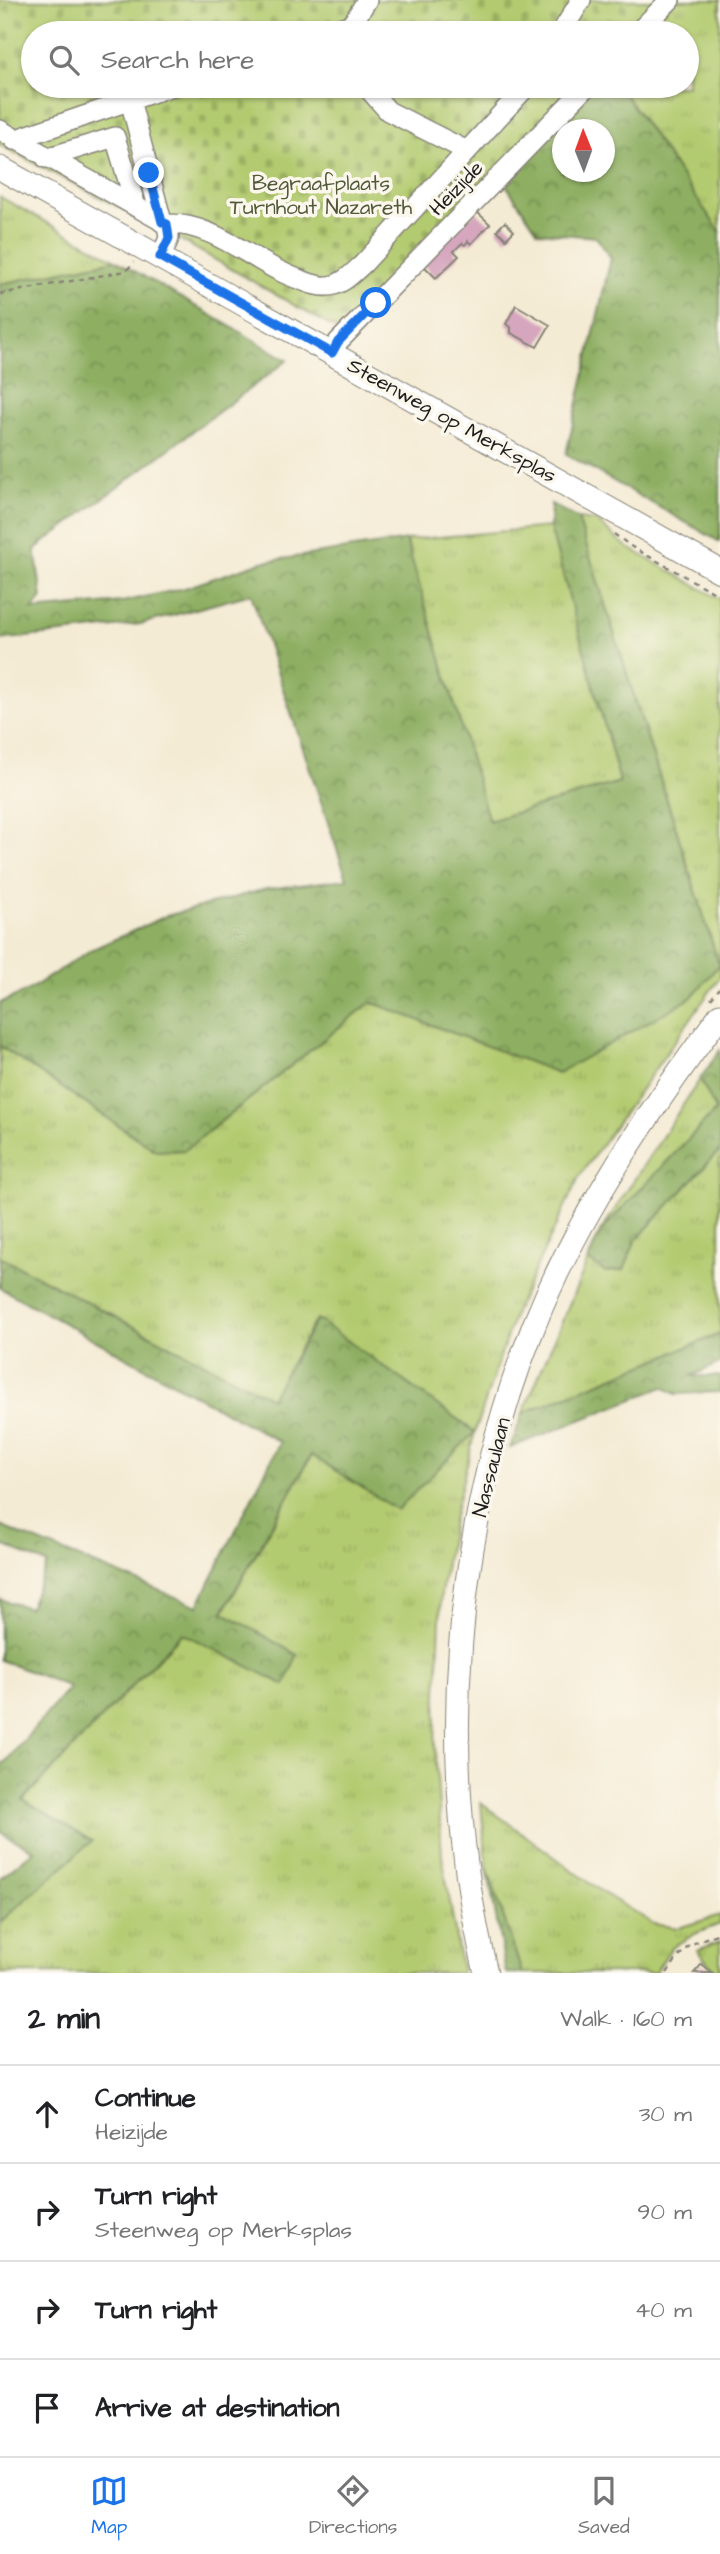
<!DOCTYPE html>
<meta charset="utf-8">
<style>
:root{--surface:#fff;--page:#f6f6f6;--text:#202124;--muted:#757577;--line:#e0e0e0;--accent:#1a73e8}
body{margin:0;font-family:"Architects Daughter",sans-serif;background:var(--page);color:var(--text)}
.compass{position:absolute;left:552px;top:119px;width:63px;height:63px;border-radius:50%;background:var(--surface);box-shadow:0 2px 5px #0004;rotate:359deg}
.stop{position:absolute;width:21px;height:21px;margin:-16px;border:5px solid #1a73e8;border-radius:50%;background:#fff}
.stop.end{background:#1a73e8;border-color:#fff;box-shadow:0 2px 7px #0008}
.list{margin:0;padding:0;list-style:none}
h2{display:flex;justify-content:space-between;align-items:center;height:91px;margin:0;padding:0 28px;font-size:30px}
h2 small{font-size:23px;font-weight:400;color:var(--muted)}
.list li{display:grid;grid-template-columns:46px 1fr auto;gap:21px;align-items:center;box-sizing:border-box;height:98px;padding:0 28px;border-top:2px solid var(--line)}
.list b{display:block;font-size:26px;white-space:nowrap}
.list p{margin:0;font-size:23px;white-space:nowrap;color:var(--muted)}
.list em{font-size:23px;font-style:normal;color:var(--muted)}
.icon{flex:none;width:38px;height:38px;fill:none;stroke:currentColor;stroke-width:2;stroke-linecap:round;stroke-linejoin:round}
.map{position:relative;flex:none;width:720px;height:1973px;overflow:hidden}
.search{position:absolute;background:var(--surface);box-shadow:0 2px 5px #0004;left:21px;right:21px;top:21px;height:77px;display:flex;align-items:center;gap:18px;box-sizing:border-box;padding:0 24px;border-radius:38px;color:var(--muted);font-size:26px}
.sheet{height:483px;background:var(--surface)}
nav{display:flex;justify-content:space-around;align-items:center;box-sizing:border-box;height:98px;border-top:2px solid var(--line);background:var(--surface);font-size:19px;color:var(--muted)}
nav a{display:grid;justify-items:center;gap:4px}
nav .on{color:var(--accent)}
.map>svg:first-child{display:block}
.grass{fill:url(#grass-tufts);stroke:#687446;stroke-width:2}
.forest{fill:url(#forest-crowns);stroke:#55663f;stroke-width:2;fill-rule:evenodd}
.cemetery{fill:url(#cemetery-stones);stroke:#687446;stroke-width:2}
.building{fill:#d6a6be}
.lines{fill:none;stroke-linecap:round;stroke-linejoin:round}
.minor-casing{stroke:#888478;stroke-width:22}
.major-casing{stroke:#888478;stroke-width:25}
.path{stroke:#888478;stroke-width:2.5;stroke-dasharray:5 5;stroke-linecap:butt}
.minor{stroke:#fff;stroke-width:19}
.major{stroke:#fff;stroke-width:23}
.route{stroke:#1a73e8;stroke-width:9}
.labels{text-anchor:middle;stroke-width:7;stroke-linejoin:round;paint-order:stroke}
.park-label{font-size:21px;fill:#515939;stroke:#fbf7ec}
.street-label{font-size:21px;fill:#1c1c1c;stroke:#fbf7ec}
</style>
<div class="map">
<svg width="720" height="1973" viewBox="0 0 720 1973">
<defs>
<pattern id="grass-tufts" width="24" height="20" patternUnits="userSpaceOnUse" patternTransform="scale(1.75)"><rect width="24" height="20" fill="#b3cb70"/><path d="M3 7l-1-3M5 7V3M7 7l1-3M15 17l-1-3M17 17v-4M19 17l1-3" fill="none" stroke="#99ae60"/></pattern>
<pattern id="forest-crowns" width="20" height="18" patternUnits="userSpaceOnUse" patternTransform="scale(1.75)"><rect width="20" height="18" fill="#8eaf62"/><path d="M2 6a3 3 0 1 1 6 0M12 15a3 3 0 1 1 6 0" fill="none" stroke="#738e50"/></pattern>
<pattern id="cemetery-stones" width="16" height="16" patternUnits="userSpaceOnUse" patternTransform="scale(1.75)"><rect width="16" height="16" fill="#b3cb70"/><path d="M2 7V4a2 2 0 0 1 4 0v3zM10 15v-3a2 2 0 0 1 4 0v3z" fill="#99ae60"/></pattern>
</defs>
<rect width="100%" height="100%" fill="#fbf7ec"/>
<filter id="ink" filterUnits="userSpaceOnUse"><feTurbulence type="fractalNoise" baseFrequency=".0143" numOctaves="2"/><feDisplacementMap in="SourceGraphic" scale="14" xChannelSelector="R" yChannelSelector="G"/><feConvolveMatrix kernelMatrix="1 2 1 2 8 2 1 2 1" color-interpolation-filters="sRGB"/></filter>
<filter id="wash" filterUnits="userSpaceOnUse"><feTurbulence type="fractalNoise" baseFrequency=".00686" numOctaves="4" result="noise"/><feDisplacementMap in="SourceGraphic" scale="28" xChannelSelector="R" yChannelSelector="G"/><feGaussianBlur stdDeviation="1.57" result="paint"/><feColorMatrix in="noise" values="0 0 0 0 0 0 0 0 0 0 0 0 0 0 0 0 0 1.4 0 .05"/><feComposite in="paint" operator="in"/></filter>
<g filter="url(#wash)">
<rect width="100%" height="100%" fill="#f4ebd4"/>
<path class="grass" d="M675 0H720V232L619 86H687V33H643Z
M0 197 116 260 0 284Z
M578 519 596 521 627 547 720 599V977L579 1177 515 1312 475 1432 453 1520 441 1594 435 1745 442 1855 462 1973H0V1922L91 1841 22 1801 183 1633 285 1684 296 1655 223 1613 312 1455 316 1319 271 1398 0 1257V1046L156 1151 185 1150 371 1002 558 1073 719 964Z
M550 527 620 782 488 821 406 540Z
M700 1079 716 1110 600 1232Z
M720 1150V1334L523 1413 588 1260 605 1272 624 1270 635 1241Z
M481 1803 605 1894 654 1924 678 1928 720 1915V1924L697 1933 672 1947 655 1973H522L487 1867Z
M720 1942V1973H716L697 1950Z"/>
<path class="forest" d="M593 86H619L720 232V542L566 454 611 258 596 237 538 232 502 179ZM562 130H604V172H562Z
M116 260 288 360 35 549 42 598 32 610 122 602 185 588 262 562 406 540 489 821 620 782 550 527 551 504 578 519 719 965 691 998 558 1073 371 1002 185 1150 157 1151 0 1046V1003L27 991 91 950 166 916 266 889 347 879 251 594 141 624 0 640V284Z
M720 1050V1150L635 1241 624 1270 605 1272 588 1260 600 1232 716 1110 700 1079Z
M0 1257 271 1398 317 1319 475 1432 397 1510 311 1455 223 1612 297 1655 285 1685 182 1633 23 1800 92 1841 0 1922V1878L34 1850 0 1832V1768L70 1687 0 1660V1599L29 1608 47 1564 0 1544V1526L198 1606 280 1442 0 1288Z
M720 1334V1363L691 1376H720V1392L676 1394 663 1387 510 1448 523 1413Z
M487 1867 522 1973H506Z"/>
<path class="cemetery" d="M0 0H662L630 33H33V86H579L341 332 177 238 0 145Z"/>
<g id="blocks">
<path class="building" d="M476 211 490 224 471 244 468 241 465 245 462 243 454 251 459 256 436 278 423 265Z
M505 222 514 231 506 239 497 230Z
M516 305 550 325 537 347 511 333V327L506 324Z
M702 1964 712 1973H694Z"/>
</g>
</g>
<g filter="url(#ink)">
<use href="#blocks" fill-opacity="0" stroke="#888478" stroke-width="2"/>
<g class="lines">
<g class="minor-casing">
<path id="minor" d="M326 33 352 24
M352 33V24L367 0
M561 33 581 0
M637 33 670 0
M366 86 388 111 467 151
M130 100 162 222
M0 130 167 224 169 238 161 257
M14 140 172 86
M46 158 115 137 136 207
M167 224C217 223 255 265 301 280 309 283 318 287 327 286 341 286 353 273 363 264L527 86
M332 353 338 342 587 86"/>
</g>
<g class="major-casing">
<path id="major" d="M0 168 720 571
M486 1973C435 1759 453 1527 535 1323 579 1213 650 1110 720 1015"/>
</g>
<path class="path" d="M0 294 126 271 134 262
M614 534 632 547 720 596
M711 999 720 988
M667 1973C685 1946 690 1943 720 1933"/>
<use href="#minor" class="minor"/>
<use href="#major" class="major"/>
</g>
</g>
<g class="lines" filter="url(#ink)">
<path class="route" d="M149 173 162 222 167 224 169 238 160 257 332 353 338 342 376 303"/>
</g>
<g class="labels">
<g class="park-label">
<text x="321" y="190">Begraafplaats<tspan x="321" dy="24">Turnhout Nazareth</tspan></text>
</g>
<g class="street-label">
<text transform="translate(456 188) rotate(-46)" y="7">Heizijde</text>
<text transform="translate(452 420) rotate(29)" y="7">Steenweg op Merksplas</text>
<text transform="translate(491 1467) rotate(-76)" y="7">Nassaulaan</text>
</g>
</g>
</svg>
<svg class="compass" viewBox="-18 -18 36 36"><path d="M0-13l5 13h-10z" fill="#e53935"/><path d="M0 13l5-13h-10z" fill="#757577"/></svg>
<div class="stop" style="left:376px;top:303px"></div>
<div class="stop end" style="left:149px;top:173px"></div>
<div class="search"><svg class="icon" aria-label="search" viewBox="0 0 24 24"><circle cx="10" cy="10" r="6"/><path d="M15 15l6 6"/></svg>Search here</div>
</div>
<section class="sheet">
<h2>2 min<small>Walk · 160 m</small></h2>
<ul class="list">
<li><svg class="icon" aria-label="ahead" viewBox="0 0 24 24"><path d="M12 20V5M6 11l6-6 6 6"/></svg><div><b>Continue</b><p>Heizijde</p></div><em>30 m</em></li>
<li><svg class="icon" aria-label="right" viewBox="0 0 24 24"><path d="M7 20v-9h11M14 6l5 5-5 5"/></svg><div><b>Turn right</b><p>Steenweg op Merksplas</p></div><em>90 m</em></li>
<li><svg class="icon" aria-label="right" viewBox="0 0 24 24"><path d="M7 20v-9h11M14 6l5 5-5 5"/></svg><div><b>Turn right</b></div><em>40 m</em></li>
<li><svg class="icon" aria-label="arrive" viewBox="0 0 24 24"><path d="M6 21V4h12l-3 4 3 4H6"/></svg><div><b>Arrive at destination</b></div></li>
</ul>
</section>
<nav>
<a class="on"><svg class="icon" aria-label="map" viewBox="0 0 24 24"><path d="M3 6l6-2 6 2 6-2v14l-6 2-6-2-6 2zM9 4v14M15 6v14"/></svg>Map</a>
<a><svg class="icon" aria-label="directions" viewBox="0 0 24 24"><path d="M12 3l9 9-9 9-9-9zM9 14v-3h6M13 9l2 2-2 2"/></svg>Directions</a>
<a><svg class="icon" aria-label="saved" viewBox="0 0 24 24"><path d="M7 4h10v16l-5-4-5 4z"/></svg>Saved</a>
</nav>
